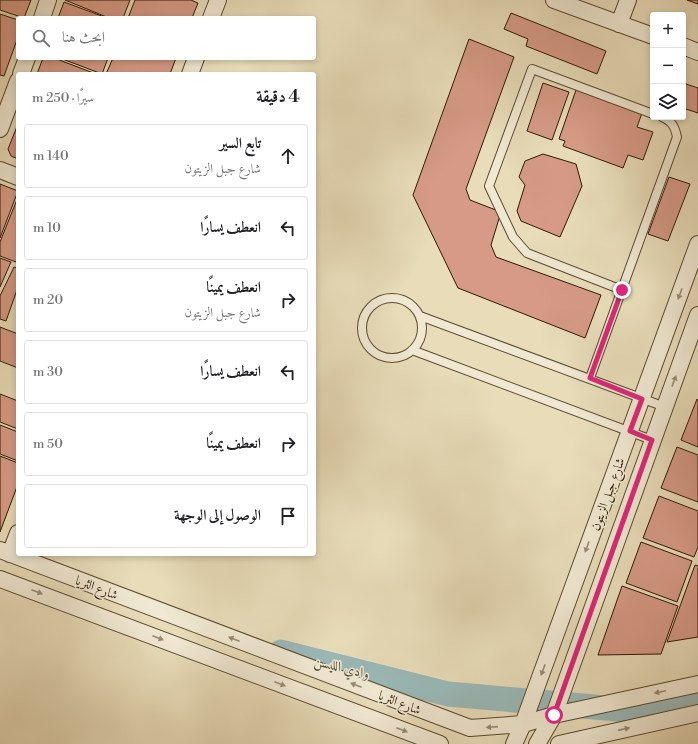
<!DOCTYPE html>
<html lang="ar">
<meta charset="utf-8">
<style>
:root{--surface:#fff;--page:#f6f6f6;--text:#202124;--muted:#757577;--line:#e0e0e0}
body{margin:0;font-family:"Libre Bodoni",Amiri,serif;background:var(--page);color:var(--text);direction:rtl}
.controls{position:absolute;right:12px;top:12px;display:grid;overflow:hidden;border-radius:4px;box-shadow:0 2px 6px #0003}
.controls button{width:36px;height:36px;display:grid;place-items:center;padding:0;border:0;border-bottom:1px solid var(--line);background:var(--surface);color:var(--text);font:20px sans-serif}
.stop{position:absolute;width:12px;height:12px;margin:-9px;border:3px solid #db2777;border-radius:50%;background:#fff}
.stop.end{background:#db2777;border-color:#fff;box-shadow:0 1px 4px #0008}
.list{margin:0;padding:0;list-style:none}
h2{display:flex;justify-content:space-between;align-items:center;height:52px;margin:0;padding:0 16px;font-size:17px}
h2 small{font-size:13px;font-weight:400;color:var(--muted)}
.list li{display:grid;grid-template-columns:26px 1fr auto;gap:12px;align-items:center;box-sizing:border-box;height:64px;margin:0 8px 8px;padding:0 8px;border:1px solid var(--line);border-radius:4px}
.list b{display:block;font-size:15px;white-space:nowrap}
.list p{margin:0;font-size:13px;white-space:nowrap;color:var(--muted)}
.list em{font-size:13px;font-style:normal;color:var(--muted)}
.icon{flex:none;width:22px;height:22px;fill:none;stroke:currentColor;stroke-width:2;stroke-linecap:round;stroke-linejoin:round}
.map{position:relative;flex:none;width:698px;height:744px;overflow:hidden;direction:ltr}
.search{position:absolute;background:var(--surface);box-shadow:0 2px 6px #0003;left:16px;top:16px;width:300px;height:44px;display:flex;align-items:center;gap:10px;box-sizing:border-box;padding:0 14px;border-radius:4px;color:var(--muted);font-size:15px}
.panel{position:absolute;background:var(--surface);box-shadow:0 2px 6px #0003;left:16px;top:72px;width:300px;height:484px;border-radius:4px;direction:rtl}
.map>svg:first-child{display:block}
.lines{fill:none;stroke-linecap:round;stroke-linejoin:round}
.river{stroke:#9ab9b8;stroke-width:25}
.building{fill:#d69a86;stroke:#2e1a00}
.service-casing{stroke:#5c4a2e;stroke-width:10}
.minor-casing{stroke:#5c4a2e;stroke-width:18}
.service{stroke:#f0e8d2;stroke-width:8}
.minor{stroke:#f0e8d2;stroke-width:16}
.oneway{fill:#998b74}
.route{stroke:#db2777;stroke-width:5}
.labels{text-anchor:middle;stroke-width:3;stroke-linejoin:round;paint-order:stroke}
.street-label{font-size:13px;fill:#2e1a00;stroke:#f0e8d2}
.water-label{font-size:14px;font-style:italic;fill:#4e4a37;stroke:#f0e8d2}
</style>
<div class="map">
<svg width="698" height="744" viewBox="0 0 698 744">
<rect width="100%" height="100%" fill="#e8dcb9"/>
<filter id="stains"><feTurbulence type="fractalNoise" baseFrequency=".005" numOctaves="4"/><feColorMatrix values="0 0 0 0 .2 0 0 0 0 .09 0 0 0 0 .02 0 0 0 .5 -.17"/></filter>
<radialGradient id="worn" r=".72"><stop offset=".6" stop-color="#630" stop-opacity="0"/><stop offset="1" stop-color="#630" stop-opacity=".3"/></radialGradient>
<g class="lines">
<path class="river" d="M281 652 448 694 628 710 698 705"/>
</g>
<path class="building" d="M0 0H31L24 18 0 10Z
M65 0H130L123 18H109Z
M135 0H191L198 3 192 18H128Z
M687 0H698V4Z
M64 2 107 18H58Z
M511 13 606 51 597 74 526 46 528 39 504 29Z
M0 14 18 20V37L4 76 0 75Z
M469 39 514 57 466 189 470 200 501 212 491 245 496 257 601 295 585 338 458 288 413 195Z
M43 58H54L96 74H37Z
M60 58H108L102 74Z
M113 58H176L170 74H106Z
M543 83 569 92 552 140 527 131Z
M683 83 698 88V113L683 108Z
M576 90 642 113 637 127 653 132 643 160 628 155 623 168 563 146 565 141 559 139Z
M18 124V159L11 156 8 149Z
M543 154 576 164 582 186 560 237 521 221 517 211 525 185 519 177 525 161Z
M669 177 690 184 668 241 648 234Z
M0 184 18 191 0 238Z
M18 197V257L16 262 0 256V242Z
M0 258 11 262 0 287Z
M14 267 18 268V287L6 321 0 319V296Z
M0 327 18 334V368L0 361Z
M0 394 18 401V429L0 422Z
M697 399 698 400V447L681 440Z
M0 425 18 432V461L0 454Z
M677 447 698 455V502L661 488Z
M0 456 18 463V484L0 532Z
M659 496 698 511V547L694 557 643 538Z
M641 542 692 561 677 602 626 583Z
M695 565 698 566V637L667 642Z
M622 586 678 606 661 654 598 655Z"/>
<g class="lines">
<g class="service-casing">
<path id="service" d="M622 290 527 253 513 237 489 186 532 69 653 114
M362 328a30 30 0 1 1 60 0a30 30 0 1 1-60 0Z
M420 316 665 407
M412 350 652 440
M590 378 677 137C675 127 672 121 662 117"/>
</g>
<g class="minor-casing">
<path id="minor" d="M554 0 653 36
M42 18 48 0
M211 18 218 0
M619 24 628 0
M683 46 698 52
M21 74 27 58
M190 74 196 58
M0 129 18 81
M0 170 18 177
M0 550 470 728 523 724 554 715 698 684
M10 554 18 533
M0 579 440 744
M514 744 523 724 698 244
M537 744 554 715 698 315
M559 744 698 713"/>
</g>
<use href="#service" class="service"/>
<use href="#minor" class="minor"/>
</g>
<defs><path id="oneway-solid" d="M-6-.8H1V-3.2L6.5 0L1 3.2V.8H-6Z"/></defs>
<g class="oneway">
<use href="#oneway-solid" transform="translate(680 294) rotate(110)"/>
<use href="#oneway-solid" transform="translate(674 381) rotate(-70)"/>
<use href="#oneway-solid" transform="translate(587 547) rotate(110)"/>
<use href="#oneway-solid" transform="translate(37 592) rotate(21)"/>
<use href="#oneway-solid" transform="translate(158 638) rotate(21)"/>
<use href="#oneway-solid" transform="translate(234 639) rotate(-159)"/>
<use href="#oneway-solid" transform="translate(543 670) rotate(110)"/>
<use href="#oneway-solid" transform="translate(280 684) rotate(21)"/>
<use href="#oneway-solid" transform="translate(356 685) rotate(-159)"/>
<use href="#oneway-solid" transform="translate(660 692) rotate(168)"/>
<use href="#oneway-solid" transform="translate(492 727) rotate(176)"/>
<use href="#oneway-solid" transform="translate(624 729) rotate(-13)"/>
<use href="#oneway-solid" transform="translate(402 730) rotate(21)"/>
</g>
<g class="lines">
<path class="route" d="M554 715 652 440 630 431 642 399 590 378 622 290"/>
</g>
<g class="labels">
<g class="street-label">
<text transform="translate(607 494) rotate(-70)" y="5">شارع جبل الزيتون</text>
<text transform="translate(97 587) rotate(21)" y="5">شارع الثريا</text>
<text transform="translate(400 702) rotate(21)" y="5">شارع الثريا</text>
</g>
<g class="water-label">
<text transform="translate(342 667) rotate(14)" y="5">وادي الليسن</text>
</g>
</g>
<rect width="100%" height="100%" filter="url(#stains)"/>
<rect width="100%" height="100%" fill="url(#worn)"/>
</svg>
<div class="controls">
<button>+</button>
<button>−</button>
<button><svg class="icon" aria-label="layers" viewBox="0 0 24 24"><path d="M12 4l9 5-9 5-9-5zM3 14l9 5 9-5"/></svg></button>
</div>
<div class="stop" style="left:554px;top:715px"></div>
<div class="stop end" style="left:622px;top:290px"></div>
<div class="search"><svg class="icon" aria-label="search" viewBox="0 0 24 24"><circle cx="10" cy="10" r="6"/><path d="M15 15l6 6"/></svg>ابحث هنا</div>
<section class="panel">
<h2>4 دقيقة<small>سيرًا · 250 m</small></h2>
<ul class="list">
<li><svg class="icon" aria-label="ahead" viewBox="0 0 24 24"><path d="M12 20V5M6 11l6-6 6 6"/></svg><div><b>تابع السير</b><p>شارع جبل الزيتون</p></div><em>140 m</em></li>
<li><svg class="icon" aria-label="left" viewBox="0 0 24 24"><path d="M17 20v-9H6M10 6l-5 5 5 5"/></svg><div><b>انعطف يسارًا</b></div><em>10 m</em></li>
<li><svg class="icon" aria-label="right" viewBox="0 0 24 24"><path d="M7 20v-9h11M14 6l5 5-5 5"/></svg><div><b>انعطف يمينًا</b><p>شارع جبل الزيتون</p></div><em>20 m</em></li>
<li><svg class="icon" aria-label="left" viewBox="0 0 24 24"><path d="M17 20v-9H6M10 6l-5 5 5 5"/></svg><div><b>انعطف يسارًا</b></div><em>30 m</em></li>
<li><svg class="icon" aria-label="right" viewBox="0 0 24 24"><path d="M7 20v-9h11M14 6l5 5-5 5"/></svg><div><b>انعطف يمينًا</b></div><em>50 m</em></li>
<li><svg class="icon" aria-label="arrive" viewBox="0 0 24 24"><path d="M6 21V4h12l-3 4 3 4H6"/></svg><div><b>الوصول إلى الوجهة</b></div></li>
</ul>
</section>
</div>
